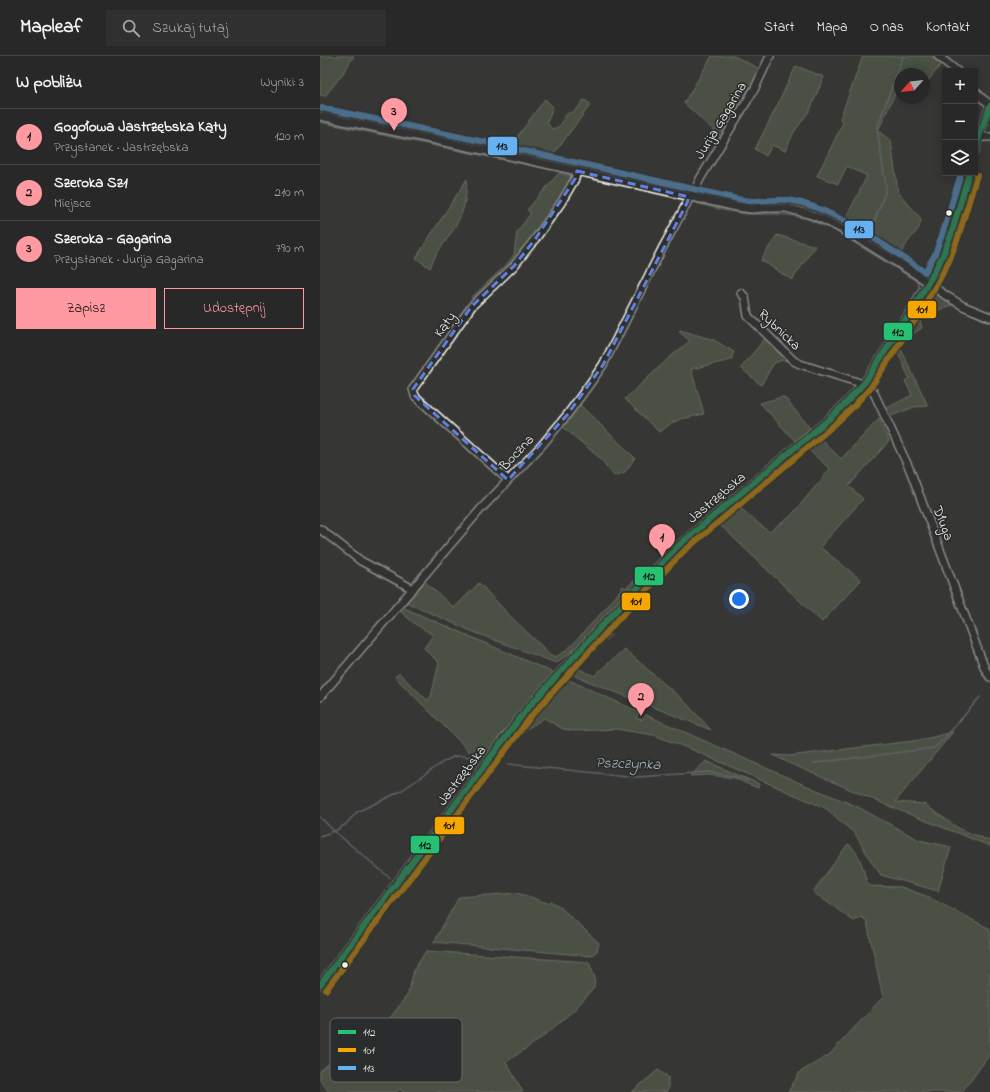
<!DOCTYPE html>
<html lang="pl">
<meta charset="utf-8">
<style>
:root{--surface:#282828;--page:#303030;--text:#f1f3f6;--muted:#a5a6a8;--line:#444445;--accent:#ff9aa2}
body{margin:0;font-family:"Indie Flower",sans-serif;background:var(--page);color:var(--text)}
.controls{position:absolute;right:12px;top:12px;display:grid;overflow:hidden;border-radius:0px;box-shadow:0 2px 10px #0003}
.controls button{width:36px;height:36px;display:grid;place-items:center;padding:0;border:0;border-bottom:1px solid var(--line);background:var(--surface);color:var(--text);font:20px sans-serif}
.compass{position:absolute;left:574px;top:12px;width:36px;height:36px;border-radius:50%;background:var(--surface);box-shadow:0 2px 10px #0003;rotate:243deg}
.you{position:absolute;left:419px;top:543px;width:14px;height:14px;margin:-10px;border:3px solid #fff;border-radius:50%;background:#1a73e8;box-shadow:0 0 0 6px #1a73e833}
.badge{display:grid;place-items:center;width:26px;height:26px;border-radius:50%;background:var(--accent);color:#111;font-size:13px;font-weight:700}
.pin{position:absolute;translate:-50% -33px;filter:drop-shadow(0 1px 2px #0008)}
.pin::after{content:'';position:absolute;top:21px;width:14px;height:12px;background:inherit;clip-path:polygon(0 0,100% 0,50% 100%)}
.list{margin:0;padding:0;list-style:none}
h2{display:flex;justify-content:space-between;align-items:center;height:52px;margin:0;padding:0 16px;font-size:17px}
h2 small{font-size:13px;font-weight:400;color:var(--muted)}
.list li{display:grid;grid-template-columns:26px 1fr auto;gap:12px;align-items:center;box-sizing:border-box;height:56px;padding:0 16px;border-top:1px solid var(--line)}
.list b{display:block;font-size:15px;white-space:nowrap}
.list p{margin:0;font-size:13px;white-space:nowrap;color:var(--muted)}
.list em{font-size:13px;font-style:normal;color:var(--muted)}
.actions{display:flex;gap:8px;padding:12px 16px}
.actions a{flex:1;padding:9px 0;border:1px solid var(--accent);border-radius:0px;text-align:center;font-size:14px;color:var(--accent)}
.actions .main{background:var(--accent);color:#111}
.icon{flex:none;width:22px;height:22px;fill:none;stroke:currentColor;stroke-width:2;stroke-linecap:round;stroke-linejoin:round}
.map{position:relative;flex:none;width:670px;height:1036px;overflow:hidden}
header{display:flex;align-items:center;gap:24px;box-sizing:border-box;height:56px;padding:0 20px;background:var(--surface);border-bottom:1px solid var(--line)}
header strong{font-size:19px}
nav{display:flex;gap:22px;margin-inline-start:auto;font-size:14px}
.search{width:280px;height:36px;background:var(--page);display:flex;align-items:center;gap:10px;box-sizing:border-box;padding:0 14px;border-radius:0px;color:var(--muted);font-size:15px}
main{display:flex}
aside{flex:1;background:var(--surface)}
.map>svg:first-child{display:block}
.green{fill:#636f56;stroke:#acb09f}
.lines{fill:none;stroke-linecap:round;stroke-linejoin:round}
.stream{stroke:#8d9b9e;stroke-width:1.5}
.minor-casing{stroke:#f4f1e8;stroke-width:10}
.minor{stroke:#2a2d2e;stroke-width:7}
.bus-1-casing{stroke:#2a2d2e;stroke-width:9}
.bus-2-casing{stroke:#2a2d2e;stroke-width:9}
.bus-3-casing{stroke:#2a2d2e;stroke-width:9}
.bus-1{stroke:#26c172;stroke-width:6}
.bus-2{stroke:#f7a600;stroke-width:6}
.bus-3{stroke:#66b1f2;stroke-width:6}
.marked{fill:none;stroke:#5e7fdd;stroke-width:3;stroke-dasharray:8 5;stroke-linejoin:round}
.bus-dot{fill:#f4f1e8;stroke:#2a2d2e;stroke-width:1.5}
.labels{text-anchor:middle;stroke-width:3.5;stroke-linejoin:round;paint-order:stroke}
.street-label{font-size:14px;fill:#f4f1e8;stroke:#2a2d2e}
.water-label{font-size:15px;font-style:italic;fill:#b0b7b7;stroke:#2a2d2e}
.key{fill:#2a2d2e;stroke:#676866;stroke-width:1}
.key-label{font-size:11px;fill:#f4f1e8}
.line-badge{stroke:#2a2d2e;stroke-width:1.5}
.pale-badge-label{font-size:11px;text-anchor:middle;font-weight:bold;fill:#111}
</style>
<header>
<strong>Mapleaf</strong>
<div class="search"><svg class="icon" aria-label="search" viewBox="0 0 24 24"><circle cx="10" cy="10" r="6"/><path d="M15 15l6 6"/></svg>Szukaj tutaj</div>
<nav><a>Start</a><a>Mapa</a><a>O nas</a><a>Kontakt</a></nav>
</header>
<main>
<aside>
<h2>W pobliżu<small>Wyniki: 3</small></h2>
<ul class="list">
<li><span class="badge">1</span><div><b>Gogołowa Jastrzębska Kąty</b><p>Przystanek · Jastrzębska</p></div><em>120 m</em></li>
<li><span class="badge">2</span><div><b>Szeroka Sz1</b><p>Miejsce</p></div><em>210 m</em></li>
<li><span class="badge">3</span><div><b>Szeroka - Gagarina</b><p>Przystanek · Jurija Gagarina</p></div><em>790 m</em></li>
</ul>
<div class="actions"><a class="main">Zapisz</a><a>Udostępnij</a></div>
</aside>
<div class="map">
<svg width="670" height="1036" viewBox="0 0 670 1036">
<rect width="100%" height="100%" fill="#363635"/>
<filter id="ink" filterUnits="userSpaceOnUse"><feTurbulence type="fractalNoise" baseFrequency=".025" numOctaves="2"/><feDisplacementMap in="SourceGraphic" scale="8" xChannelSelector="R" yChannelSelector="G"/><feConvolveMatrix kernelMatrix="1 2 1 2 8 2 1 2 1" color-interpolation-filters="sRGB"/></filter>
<g filter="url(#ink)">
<path class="green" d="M0 0H34L21 20 5 40 0 39Z
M392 0H414L440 13 432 30 402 82 364 47Z
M543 0H611L622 7 604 30V18H580V27L558 75 571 85 578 136 601 163C600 174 596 175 590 183 586 189 582 196 577 202L523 168 547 120 527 110 518 128 497 120 523 67 520 63Z
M476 10 504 21 490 54 474 76 465 95 452 89 446 100 435 93 456 52Z
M225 43 233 51 227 67 232 73C245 70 239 66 247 58 252 54 248 59 253 56 257 54 261 47 264 44L271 48 229 104 187 95Z
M239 117 252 120V125C234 150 219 177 199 201 186 216 170 231 155 245L151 242 186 209 194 199 197 176 211 157 207 154Z
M147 123C146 137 146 150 139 163 131 181 116 194 110 212L96 202Z
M457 179 495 190 472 224 441 204Z
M609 234 634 248 670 263V267L632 249 599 262 602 272 578 287 608 350 594 351 569 361 565 353 592 339 585 325 589 322 575 289Z
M360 274 394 284 414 296 411 304 371 313 384 358 361 363 352 367 339 376 305 343 349 302 370 285 359 276Z
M446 281 477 308 463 304 454 307 441 329 421 312Z
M462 341 465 342 490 372 475 385 440 347Z
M259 348 315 402 305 416 294 420 280 402 243 371Z
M559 363 569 385 529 430 543 443 500 491 541 524 502 566 395 464 414 447 449 476 470 461 510 413 484 390 497 379 521 403Z
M329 512V514L252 595 236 607 151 575 88 547 86 544 103 524 134 552 159 527 191 561 231 599 235 601C248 596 262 578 271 568 283 555 294 544 303 530L306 532Z
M82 551 234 617 156 708 151 705 152 698 75 621 79 617 107 644 111 641 119 607 104 592 113 579 95 568 80 555Z
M286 572 291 579 257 612 274 620 304 593 363 644 391 674 245 616Z
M240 620 319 656 316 662 322 664 326 659 480 727 536 750 599 784 631 791 618 835 561 819 551 805 536 779 507 753 375 695 334 679 296 673 254 675 243 673 224 662 207 673 161 730V716L202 662Z
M633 676 575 746 604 748 638 772 670 785V790L571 751 471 708 453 699 469 700 601 684Z
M386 705 439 728 438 732 425 727 415 722 388 719 370 720Z
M528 788C540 795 544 817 548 830L581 831 606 840 670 873V998L649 1027 641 1036H468L480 1016 509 999 563 941 547 866 542 861 534 865 493 836Z
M197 837 211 841 220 845 228 847 230 845 239 850 279 887 277 895 271 900 114 886 139 841Z
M106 895 269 906 275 922 274 932 268 939 254 954 220 983 186 1006 203 1036H83L80 1033 77 1036H9L0 1024V1015L22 996 60 971 70 962 88 938 94 914Z
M338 1014 348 1021V1034L345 1036H312Z"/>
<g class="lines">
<path class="stream" d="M0 66 252 118
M260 120 364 144
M372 146 408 155 427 158H455L470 159 488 163 514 174 597 225 599 231 579 266
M548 182 565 137 566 131 557 72 583 0
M541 324 563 291
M530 337 536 330
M494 707 614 692 623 684 660 641
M187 708 317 721 388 716 414 720 428 725
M0 761 14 775 70 822
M0 780 17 774 21 771 25 769 37 756 81 735 123 706 133 701 137 700H145L156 703"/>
<g class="minor-casing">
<path id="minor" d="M618 0 637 15
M655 35 663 43 670 48
M0 60 163 94 417 151 432 153 445 152H466L489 158 502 163 520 172 549 189 600 221 625 239 643 250 670 261
M659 81H670
M655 95 661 74 670 50
M372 141 380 123 435 32 450 0
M421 237 425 241 428 260 474 305 480 308 537 326 543 329
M545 326 550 330 554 337 590 414 665 613 670 621
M188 424 95 340 93 333 152 250 194 210 216 182 241 147 255 123 257 115
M0 473 41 505 93 533
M0 641 160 454 222 389 247 359 271 326 283 309 342 193 367 147 369 141
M0 929 206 654 289 562 358 490 509 363 525 348 545 326 592 254 611 222 622 201 631 179 649 117"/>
</g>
<use href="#minor" class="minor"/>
<g class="bus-1-casing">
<path id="bus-1" d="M655 95 661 74 670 50
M0 929 206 654 289 562 358 490 509 363 525 348 545 326 592 254 611 222 622 201 631 179 649 117"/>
</g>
<g class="bus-2-casing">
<path id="bus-2" d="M6 934 212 659 295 567 363 496 514 369 531 353 551 331 599 258 618 226 629 205 638 182 657 119"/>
</g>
<g class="bus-3-casing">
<path id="bus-3" d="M2 52 165 86 418 143C423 144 429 145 434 145 445 145 456 143 467 144 513 150 566 191 605 216L615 198 623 176 641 117"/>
</g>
<use href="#bus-1" class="bus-1"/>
<use href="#bus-2" class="bus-2"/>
<use href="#bus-3" class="bus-3"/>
</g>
</g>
<path d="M0 0H670V1036H0ZM257 115 369 141 367 147 283 309 247 359 188 424 95 340 93 333 152 250 194 210 216 182 255 123Z" fill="#363635" fill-opacity=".55" fill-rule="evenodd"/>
<path class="marked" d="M257 115 369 141 367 147 283 309 247 359 188 424 95 340 93 333 152 250 194 210 216 182 255 123Z"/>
<g class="bus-dot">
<circle cx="629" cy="157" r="3.5"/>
<circle cx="25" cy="909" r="3.5"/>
</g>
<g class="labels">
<g class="street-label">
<text transform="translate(400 64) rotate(-59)" y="5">Jurija Gagarina</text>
<text transform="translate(124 268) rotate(-55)" y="5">Kąty</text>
<text transform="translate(460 273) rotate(44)" y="5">Rybnicka</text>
<text transform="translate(196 396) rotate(-47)" y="5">Boczna</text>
<text transform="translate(396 441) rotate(-40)" y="5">Jastrzębska</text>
<text transform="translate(624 467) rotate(69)" y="5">Długa</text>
<text transform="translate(141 719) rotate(-53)" y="5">Jastrzębska</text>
</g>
<g class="water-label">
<text transform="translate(308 707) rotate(2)" y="5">Pszczynka</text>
</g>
</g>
<rect x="10" y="962" width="132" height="64" rx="6" class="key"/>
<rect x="18" y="974" width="18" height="4" fill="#26c172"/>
<rect x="18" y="992" width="18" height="4" fill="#f7a600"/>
<rect x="18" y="1010" width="18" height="4" fill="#66b1f2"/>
<g class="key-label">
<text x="43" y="980">112</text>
<text x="43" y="998">101</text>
<text x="43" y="1016">113</text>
</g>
<g class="line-badge">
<rect x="167" y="80" width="31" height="20" rx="4" fill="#66b1f2"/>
<rect x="524" y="164" width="30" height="19" rx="4" fill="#66b1f2"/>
<rect x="587" y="244" width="30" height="19" rx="4" fill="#f7a600"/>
<rect x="563" y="266" width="30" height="19" rx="4" fill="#26c172"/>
<rect x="314" y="510" width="30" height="20" rx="4" fill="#26c172"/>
<rect x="301" y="536" width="30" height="19" rx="4" fill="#f7a600"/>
<rect x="114" y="760" width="31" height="19" rx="4" fill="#f7a600"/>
<rect x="90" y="779" width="30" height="19" rx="4" fill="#26c172"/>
</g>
<g class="pale-badge-label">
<text x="182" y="94">113</text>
<text x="539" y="177">113</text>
<text x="602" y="257">101</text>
<text x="578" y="280">112</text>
<text x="329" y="524">112</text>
<text x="316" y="549">101</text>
<text x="129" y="773">101</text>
<text x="105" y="793">112</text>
</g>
</svg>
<div class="controls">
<button>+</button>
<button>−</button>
<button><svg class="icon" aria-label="layers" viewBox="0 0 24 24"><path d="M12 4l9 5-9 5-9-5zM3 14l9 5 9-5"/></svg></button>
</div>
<svg class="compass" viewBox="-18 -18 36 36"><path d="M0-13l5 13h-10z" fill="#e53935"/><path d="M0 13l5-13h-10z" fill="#a5a6a8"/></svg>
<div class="you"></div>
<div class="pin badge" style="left:342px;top:501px">1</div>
<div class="pin badge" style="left:321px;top:660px">2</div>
<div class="pin badge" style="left:74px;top:75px">3</div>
</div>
</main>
